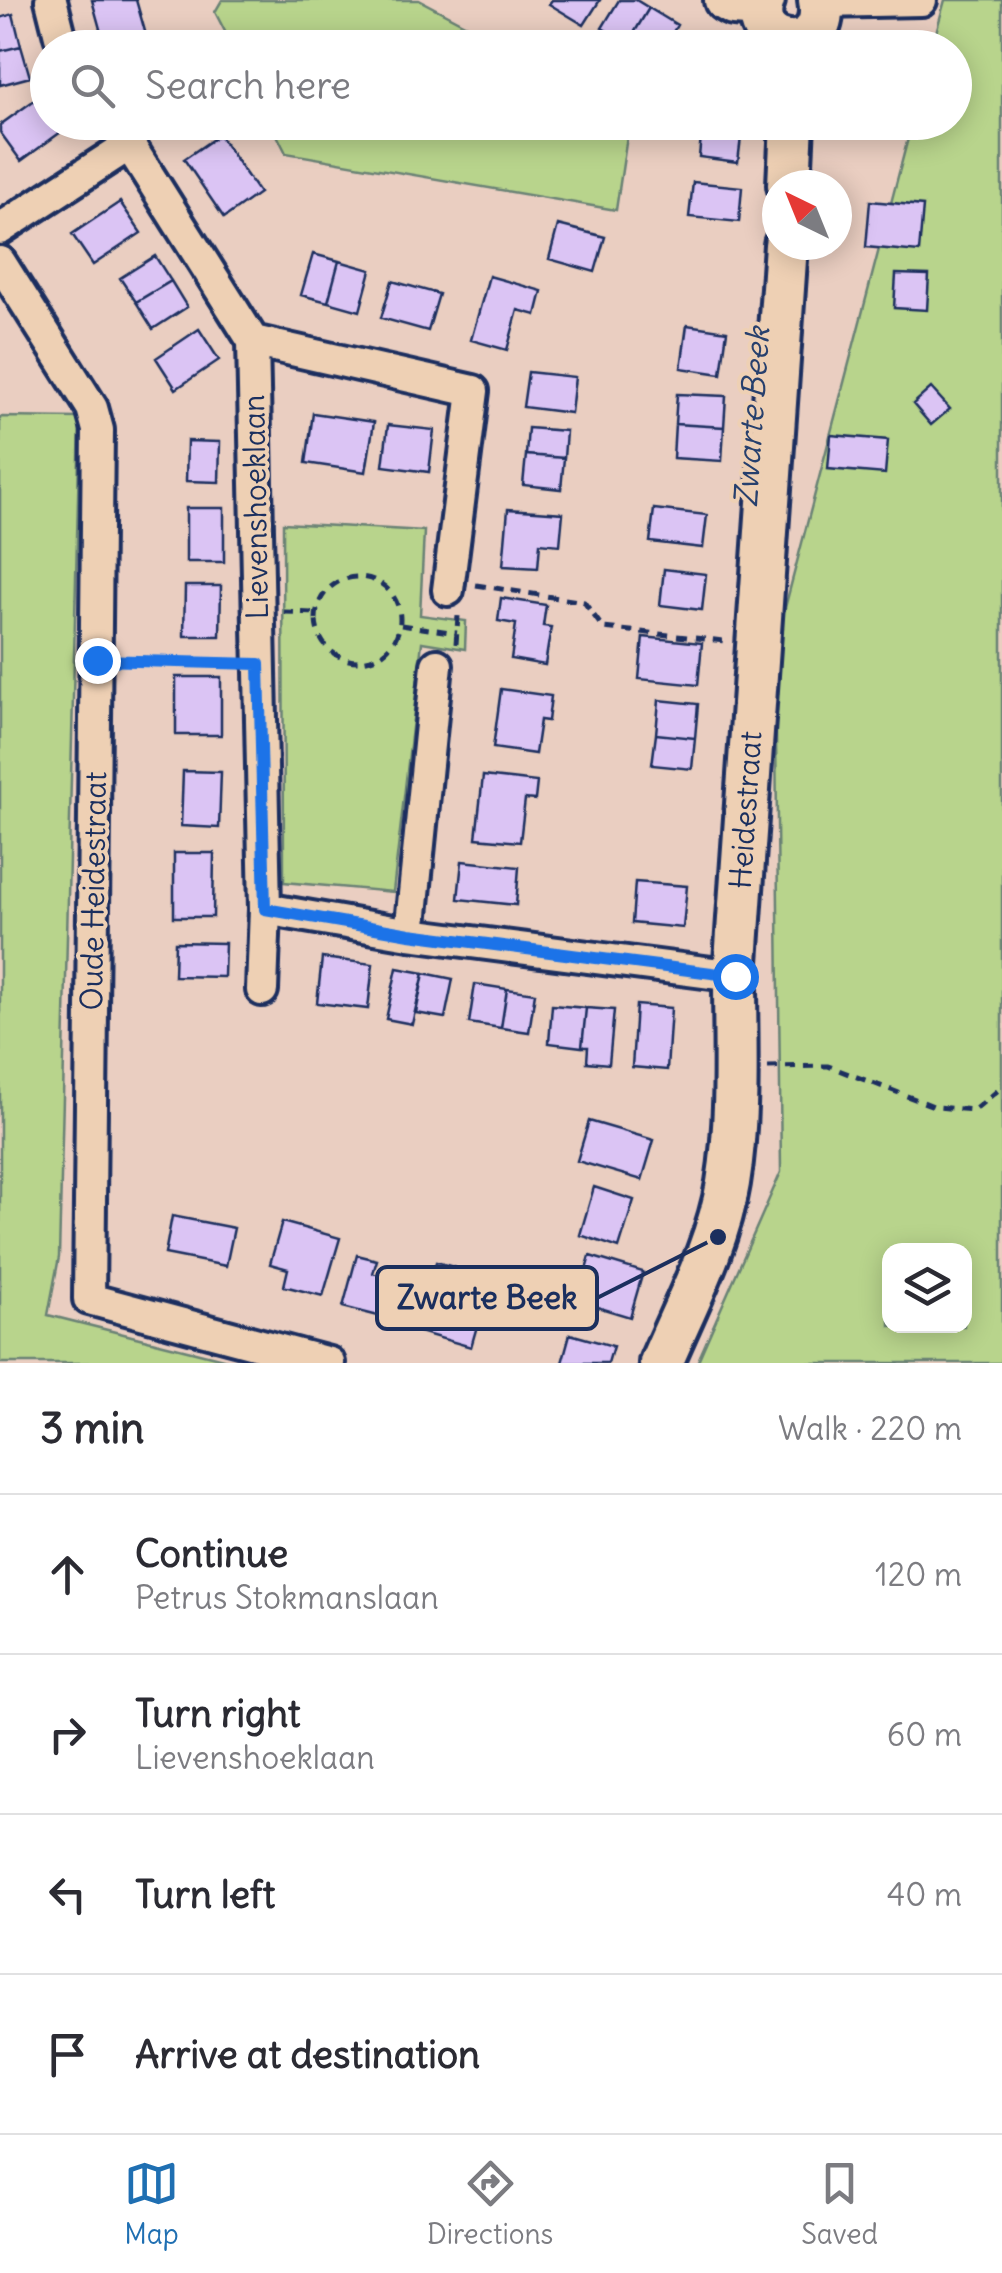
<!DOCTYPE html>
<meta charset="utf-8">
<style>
:root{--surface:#fff;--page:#f2f2f3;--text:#2b2b33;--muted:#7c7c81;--line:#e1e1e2;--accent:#1f6fb2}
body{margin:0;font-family:Delius,sans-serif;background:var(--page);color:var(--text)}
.controls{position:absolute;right:30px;bottom:30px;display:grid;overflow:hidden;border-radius:20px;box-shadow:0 5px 25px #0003}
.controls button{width:90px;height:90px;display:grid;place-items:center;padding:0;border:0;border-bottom:2px solid var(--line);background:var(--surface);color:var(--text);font:50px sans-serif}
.compass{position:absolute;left:762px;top:170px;width:90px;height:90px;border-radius:50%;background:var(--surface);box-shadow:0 5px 25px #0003;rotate:317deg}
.stop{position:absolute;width:30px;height:30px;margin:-22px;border:8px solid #1a73e8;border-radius:50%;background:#fff}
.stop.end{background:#1a73e8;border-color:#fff;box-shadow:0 2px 10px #0008}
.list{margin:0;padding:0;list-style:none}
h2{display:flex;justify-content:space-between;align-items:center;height:130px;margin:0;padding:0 40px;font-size:42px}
h2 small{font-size:32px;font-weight:400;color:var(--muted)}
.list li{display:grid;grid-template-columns:65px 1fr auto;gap:30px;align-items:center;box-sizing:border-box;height:160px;padding:0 40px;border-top:2px solid var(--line)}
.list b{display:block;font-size:38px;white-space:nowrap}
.list p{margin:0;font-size:32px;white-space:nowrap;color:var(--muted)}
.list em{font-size:32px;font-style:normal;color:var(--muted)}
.icon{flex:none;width:55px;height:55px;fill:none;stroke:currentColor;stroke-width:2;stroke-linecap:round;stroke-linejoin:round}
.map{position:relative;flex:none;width:1002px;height:1363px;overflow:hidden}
.search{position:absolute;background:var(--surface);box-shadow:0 5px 25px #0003;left:30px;right:30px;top:30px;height:110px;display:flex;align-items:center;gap:25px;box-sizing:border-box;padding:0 35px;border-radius:55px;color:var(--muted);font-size:38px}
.sheet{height:770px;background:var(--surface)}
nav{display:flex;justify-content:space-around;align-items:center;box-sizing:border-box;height:140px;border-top:2px solid var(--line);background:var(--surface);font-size:28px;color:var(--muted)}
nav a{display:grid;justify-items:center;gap:5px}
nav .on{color:var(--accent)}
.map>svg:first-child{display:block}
.green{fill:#b8d48c;stroke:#6a8275;stroke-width:2.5;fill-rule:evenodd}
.building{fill:#dbc4f4;stroke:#1b2f5e;stroke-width:2.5}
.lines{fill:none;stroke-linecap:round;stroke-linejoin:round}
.street-casing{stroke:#1b2f5e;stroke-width:38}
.secondary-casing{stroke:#1b2f5e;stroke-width:50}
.path{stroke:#1b2f5e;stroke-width:5;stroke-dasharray:10 8;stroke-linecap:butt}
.street{stroke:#eed0b4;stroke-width:30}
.secondary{stroke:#eed0b4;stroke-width:42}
.route{stroke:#1a73e8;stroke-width:12}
.labels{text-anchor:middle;stroke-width:8;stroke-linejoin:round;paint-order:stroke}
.street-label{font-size:30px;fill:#1b2f5e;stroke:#eed0b4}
.water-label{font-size:32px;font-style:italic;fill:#27406d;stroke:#eed0b4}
.leader{fill:none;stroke:#1b2f5e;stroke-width:4}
.callout-dot{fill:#1b2f5e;stroke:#eed0b4;stroke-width:4}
.callout{fill:#eed0b4;stroke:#1b2f5e;stroke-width:4}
.callout-label{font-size:32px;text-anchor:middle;font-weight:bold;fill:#1b2f5e}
</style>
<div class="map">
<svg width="1002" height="1363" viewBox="0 0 1002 1363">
<rect width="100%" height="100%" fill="#eacec1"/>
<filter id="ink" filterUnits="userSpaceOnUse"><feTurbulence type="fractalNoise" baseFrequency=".01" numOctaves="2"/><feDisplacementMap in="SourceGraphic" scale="20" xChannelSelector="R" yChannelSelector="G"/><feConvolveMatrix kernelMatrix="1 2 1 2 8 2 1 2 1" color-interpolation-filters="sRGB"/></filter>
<g filter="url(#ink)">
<path class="green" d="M222 0H419L508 47H233L215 12Z
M945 0H1002V1363H697L781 1172 775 646 912 123 954 122V48L932 47ZM890 1250H964V1326H890Z
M271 123H629L616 210 286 153Z
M0 417 80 418 59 1257 48 1315 239 1363H0Z
M283 523 424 531 420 615 466 621 465 649 422 642 393 892 284 882Z"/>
<path class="building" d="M92 0H136L146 35 105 47Z
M552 0H600L584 25 549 4Z
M619 0H636L649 8 628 43 602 28Z
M649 8 677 25 664 48H635L628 43Z
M13 14 21 46 0 51V18Z
M21 46 30 77 0 85V51Z
M36 99 48 115V122H53L61 132 21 161 0 132V125Z
M161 122H190L169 136Z
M703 122H743L742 129 702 125Z
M878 122H905L903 135 877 132Z
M702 125 742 129 738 162 699 157Z
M219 135 259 193 224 218 184 159Z
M693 182 742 187 739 222 689 217Z
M870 201 923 206 919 252 866 247Z
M120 202 141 233 93 265 72 234Z
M558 225 605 237 595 272 549 259Z
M313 254 339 261 328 302 301 295Z
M155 256 171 281 136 302 120 278Z
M339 261 371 270 360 311 328 302Z
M896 274 929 275 927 310 894 308Z
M489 276 542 291 536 315 518 310 507 350 471 340Z
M171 281 187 307 153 329 136 302Z
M392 281 439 294 428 331 381 318Z
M687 325 727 331 721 374 681 368Z
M199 329 219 360 176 389 156 358Z
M528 372 575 377 571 413 523 407Z
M931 388 950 409 931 425 913 404Z
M677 394 726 396 724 427 675 424Z
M313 413 374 422 366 472 306 463Z
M675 424 724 427 722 461 673 458Z
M388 425 434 430 429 472 383 466Z
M528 428 566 431 564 458 526 455Z
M831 435 888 440 885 474 828 469Z
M187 441 220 442 219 482 186 481Z
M526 455 564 458 561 489 523 485Z
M186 508H224V562H186Z
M508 509 563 513 560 545 540 543 538 568 503 566Z
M654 509 707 515 703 548 650 542Z
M664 569 706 574 702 610 660 605Z
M185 586H221L220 636H184Z
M501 598 546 605 543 626 551 627 545 665 511 659 516 624 498 621Z
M643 637 702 643 698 685 639 679Z
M176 677H221V735H176Z
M501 689 551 696 548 721 540 720 535 754 493 748Z
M659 700 698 704 695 738 656 734Z
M656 734 695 738 692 769 652 765Z
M183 771 221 772 219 828 181 826Z
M483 776 537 782 535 800 525 799 520 842 476 838Z
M174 853H214L213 917H174Z
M462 861 519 867 516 905 458 899Z
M635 882 687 886 683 928 632 923Z
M175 942 225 943 224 977 174 976Z
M322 958 373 964 368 1009 317 1003Z
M397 968 424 973 412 1024 386 1019Z
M424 973 453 979 445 1018 416 1013Z
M475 984 507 989 501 1028 469 1023Z
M507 989 535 993 529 1032 501 1028Z
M552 1005 586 1008 582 1047 549 1043Z
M636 1005 671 1008 667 1070 632 1067Z
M586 1008 614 1010 609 1064 587 1062 588 1047H582Z
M589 1121 654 1140 642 1180 577 1161Z
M594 1187 634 1200 619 1248 580 1235Z
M172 1216 234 1228 226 1266 165 1254Z
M282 1222 340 1238 323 1296 284 1286 288 1269 270 1264Z
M357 1255 377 1260 373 1273 405 1281 394 1320 343 1307Z
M590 1256 643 1272 630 1317 577 1301Z
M436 1262 454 1267 450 1282 477 1289 471 1308 481 1312 471 1347 415 1331Z
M570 1334 613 1346 608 1363H562Z"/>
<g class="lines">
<g class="street-casing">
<path id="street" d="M51 0 60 36 68 48
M822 2 921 0
M115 122 253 341 265 909 262 990
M0 229 129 145
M0 262 92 408 98 430 89 1299 329 1363
M253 341 473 391 448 590
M265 909 410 934 735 976
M410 934 437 665"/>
</g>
<g class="secondary-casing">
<path id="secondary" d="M726 0 733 4 760 6
M763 0C744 49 831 63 820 0
M789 185 792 122
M661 1363C685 1306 718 1245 728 1183 739 1116 735 1044 735 976L786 245"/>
</g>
<path class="path" d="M316 619a42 42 0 1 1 84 0a42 42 0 1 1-84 0Z
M476 585 584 602 603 628 724 641
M284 612 316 613
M401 625 457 633
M456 644 458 616
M120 661 234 663
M768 1067 828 1066 936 1107 974 1110 1002 1087"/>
<use href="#street" class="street"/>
<use href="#secondary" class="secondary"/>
</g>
</g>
<g class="lines" filter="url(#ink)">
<path class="route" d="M97 660 259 664 265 909 410 934 735 976"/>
</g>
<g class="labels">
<g class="street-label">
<text transform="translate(256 507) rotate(-91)" y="10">Lievenshoeklaan</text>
<text transform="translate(746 810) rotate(-86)" y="10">Heidestraat</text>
<text transform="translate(94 891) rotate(-89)" y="10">Oude Heidestraat</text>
</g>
<g class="water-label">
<text transform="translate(752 417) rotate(-86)" y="11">Zwarte Beek</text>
</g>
</g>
<path class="leader" d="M718 1237L597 1298"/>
<circle class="callout-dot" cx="718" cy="1237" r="10"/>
<rect class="callout" x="377" y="1267" width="220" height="62" rx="10"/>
<g class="callout-label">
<text x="487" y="1309">Zwarte Beek</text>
</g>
</svg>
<div class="controls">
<button><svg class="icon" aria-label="layers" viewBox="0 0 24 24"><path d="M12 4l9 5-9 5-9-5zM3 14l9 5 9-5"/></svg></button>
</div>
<svg class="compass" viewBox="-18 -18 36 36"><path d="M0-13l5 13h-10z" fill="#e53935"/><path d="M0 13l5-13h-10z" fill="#7c7c81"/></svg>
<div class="stop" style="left:735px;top:976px"></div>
<div class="stop end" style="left:97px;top:660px"></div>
<div class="search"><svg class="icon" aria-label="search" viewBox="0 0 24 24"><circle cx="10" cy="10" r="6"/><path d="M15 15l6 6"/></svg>Search here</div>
</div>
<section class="sheet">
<h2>3 min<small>Walk · 220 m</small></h2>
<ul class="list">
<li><svg class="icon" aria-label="ahead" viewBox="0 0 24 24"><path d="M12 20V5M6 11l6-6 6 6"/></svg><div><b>Continue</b><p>Petrus Stokmanslaan</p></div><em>120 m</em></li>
<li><svg class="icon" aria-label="right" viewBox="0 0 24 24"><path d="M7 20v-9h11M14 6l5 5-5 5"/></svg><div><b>Turn right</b><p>Lievenshoeklaan</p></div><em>60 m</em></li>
<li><svg class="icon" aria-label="left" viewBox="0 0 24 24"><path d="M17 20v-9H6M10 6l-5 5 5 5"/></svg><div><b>Turn left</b></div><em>40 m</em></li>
<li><svg class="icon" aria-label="arrive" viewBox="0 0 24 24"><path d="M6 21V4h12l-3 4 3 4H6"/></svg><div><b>Arrive at destination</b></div></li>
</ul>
</section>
<nav>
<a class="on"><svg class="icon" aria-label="map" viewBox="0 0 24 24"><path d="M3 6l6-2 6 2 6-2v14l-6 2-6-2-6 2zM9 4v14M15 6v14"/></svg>Map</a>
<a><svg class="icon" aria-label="directions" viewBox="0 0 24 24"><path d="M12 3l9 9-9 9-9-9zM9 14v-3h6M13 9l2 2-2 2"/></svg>Directions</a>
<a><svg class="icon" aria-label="saved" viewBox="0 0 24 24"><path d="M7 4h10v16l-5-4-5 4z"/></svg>Saved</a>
</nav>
